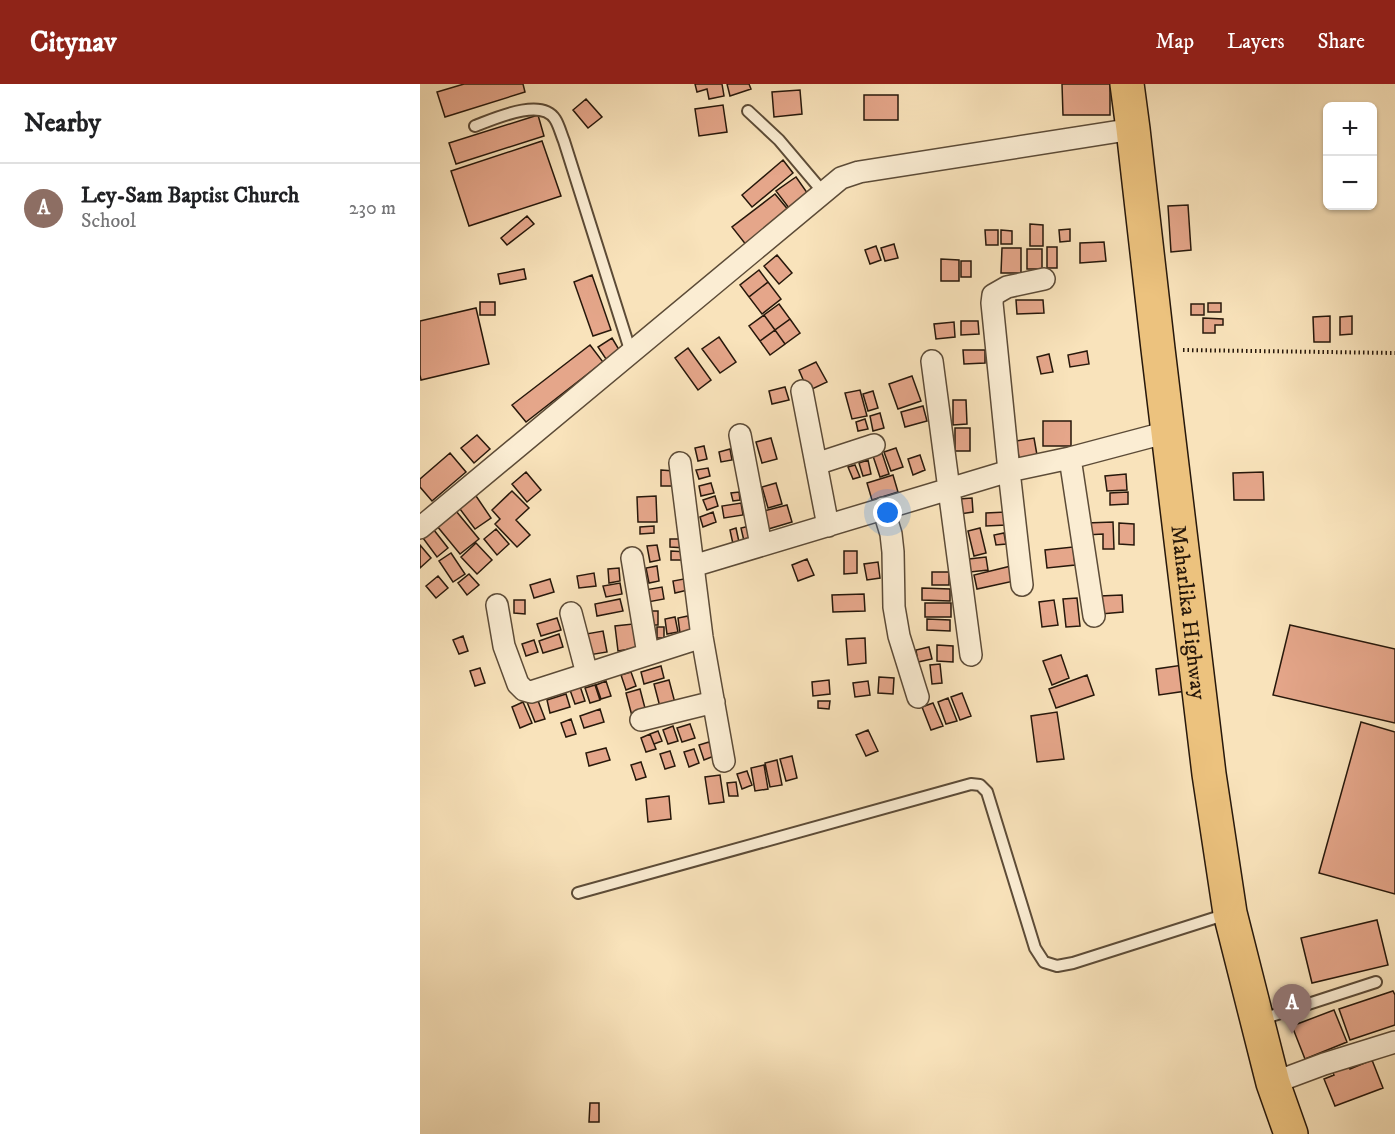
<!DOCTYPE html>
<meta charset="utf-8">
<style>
:root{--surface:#fff;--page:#f2f2f2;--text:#202124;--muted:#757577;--line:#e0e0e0;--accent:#8f2418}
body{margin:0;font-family:"IM FELL DW Pica",serif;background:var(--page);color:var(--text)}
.controls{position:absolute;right:18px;top:18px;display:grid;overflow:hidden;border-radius:9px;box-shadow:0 2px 4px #0004}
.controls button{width:54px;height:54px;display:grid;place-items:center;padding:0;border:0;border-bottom:2px solid var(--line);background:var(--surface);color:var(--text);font:30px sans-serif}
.you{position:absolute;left:468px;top:429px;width:21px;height:21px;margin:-15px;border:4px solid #fff;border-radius:50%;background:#1a73e8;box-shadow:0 0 0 9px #1a73e833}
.badge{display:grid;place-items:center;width:39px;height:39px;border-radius:50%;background:var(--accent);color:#fff;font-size:20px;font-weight:700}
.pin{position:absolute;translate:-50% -50px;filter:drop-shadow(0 2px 3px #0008)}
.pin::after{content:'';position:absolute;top:32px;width:21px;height:18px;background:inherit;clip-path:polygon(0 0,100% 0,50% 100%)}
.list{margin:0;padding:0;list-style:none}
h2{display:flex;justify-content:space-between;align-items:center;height:78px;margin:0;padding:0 24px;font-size:26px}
h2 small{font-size:20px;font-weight:400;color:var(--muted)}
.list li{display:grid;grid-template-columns:39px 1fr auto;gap:18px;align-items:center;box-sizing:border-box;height:90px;padding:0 24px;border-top:2px solid var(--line)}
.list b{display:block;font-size:22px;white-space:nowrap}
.list p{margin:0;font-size:20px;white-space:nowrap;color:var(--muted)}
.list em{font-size:20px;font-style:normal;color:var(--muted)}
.map{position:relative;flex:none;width:975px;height:1050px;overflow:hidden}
header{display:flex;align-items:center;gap:36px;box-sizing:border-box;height:84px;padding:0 30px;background:var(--accent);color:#fff}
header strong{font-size:28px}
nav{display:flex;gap:33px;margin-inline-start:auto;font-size:21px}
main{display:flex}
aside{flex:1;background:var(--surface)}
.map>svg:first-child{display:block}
.building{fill:#e5a68a;stroke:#27180b;stroke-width:1.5}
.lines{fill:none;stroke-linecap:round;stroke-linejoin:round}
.service-casing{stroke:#5c4b37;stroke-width:14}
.minor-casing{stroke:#5c4b37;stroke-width:24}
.trunk-casing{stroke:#27180b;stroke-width:36}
.path{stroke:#27180b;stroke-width:4;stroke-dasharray:1.5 3;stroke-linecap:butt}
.service{stroke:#fbedd3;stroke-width:10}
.minor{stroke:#fbedd3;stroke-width:21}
.trunk{stroke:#ecc27e;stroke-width:33}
.labels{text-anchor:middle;stroke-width:4.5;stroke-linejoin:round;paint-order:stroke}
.street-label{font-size:22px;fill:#27180b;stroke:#fbedd3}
</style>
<header>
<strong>Citynav</strong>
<nav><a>Map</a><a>Layers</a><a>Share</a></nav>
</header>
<main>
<aside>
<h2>Nearby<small></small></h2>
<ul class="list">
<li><span class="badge" style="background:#8d6e63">A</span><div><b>Ley-Sam Baptist Church</b><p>School</p></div><em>230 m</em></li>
</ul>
</aside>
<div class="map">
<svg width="975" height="1050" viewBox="0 0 975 1050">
<rect width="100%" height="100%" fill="#f9e3bb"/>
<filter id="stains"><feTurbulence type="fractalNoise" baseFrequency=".00333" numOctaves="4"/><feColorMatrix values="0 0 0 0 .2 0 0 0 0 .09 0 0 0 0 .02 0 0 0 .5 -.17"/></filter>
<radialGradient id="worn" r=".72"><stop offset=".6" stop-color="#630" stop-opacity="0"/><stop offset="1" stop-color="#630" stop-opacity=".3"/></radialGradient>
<path class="building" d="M44 0H103L105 8 25 33 17 8Z
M275 0H302L304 12 289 15 287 5 277 8Z
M307 0H329L331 5 310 12Z
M642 0H690V31H643Z
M380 6 382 30 354 33 352 8Z
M444 11H478V36H444Z
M166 15 182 33 168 44 153 26Z
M303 21 307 48 279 52 275 25Z
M118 31 124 52 36 80 29 59Z
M122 57 141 112 49 142 31 87Z
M363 76 373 89 332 123 322 111Z
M376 93 388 110 369 124 356 107Z
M355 110 370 128 327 162 312 143Z
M768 121 771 166 751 168 748 122Z
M107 132 114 140 87 161 81 154Z
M610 140 623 141V162H610Z
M650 145V157L640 158 639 146Z
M565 146H578V161H566Z
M581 146 592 147V160H581Z
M684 158 686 177 660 179V159Z
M474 160 478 174 465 177 461 164Z
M456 162 461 176 450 180 445 166Z
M627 163H637V184H627Z
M582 164H601V189H581Z
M607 165H622V185H607Z
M357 171 372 189 359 200 344 182Z
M521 175 539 176V197H521Z
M541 177H551V193H541Z
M104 185 106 195 80 200 78 190Z
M339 186 348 198 329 213 320 201Z
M172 191 191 246 173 252 154 198Z
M348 198 361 215 342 230 329 213Z
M596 216H623L624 229 597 230Z
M60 218H75V231H60Z
M788 219H801V228H788Z
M359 220 370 235 355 246 344 231Z
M771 220H784V231H771Z
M56 224 69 280 1 296 0 291V237Z
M344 231 355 246 340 257 329 242Z
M910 232V258H894L893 233Z
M932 232V250L920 251V233Z
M783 234 803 235V241H795V249H783Z
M370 235 380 249 365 260 355 246Z
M541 237H558L559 250 541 251Z
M534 238 535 253 516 255 514 240Z
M355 246 365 260 350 271 340 257Z
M299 253 316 278 300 289 282 265Z
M192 254 201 269 188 278 178 263Z
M170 261 183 278 106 338 92 321Z
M268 264 291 296 278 306 255 274Z
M543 266H565V279L544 280Z
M667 267 669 280 650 283 648 271Z
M629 270 633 288 621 290 617 273Z
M396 278 407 298 388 307 379 286Z
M492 292 501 317 478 325 469 300Z
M365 303 369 316 352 320 349 307Z
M440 306 447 332 432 335 425 309Z
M453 307 458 324 448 327 443 310Z
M533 316H546L547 340 533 341Z
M503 322 507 337 485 343 481 328Z
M460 329 464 344 453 347 450 332Z
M445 335 448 345 438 347 436 338Z
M623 337H651V362H623Z
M535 344H550V367H535Z
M57 351 70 365 54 379 41 364Z
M351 354 357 375 342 379 336 358Z
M614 354 617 371 599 374 596 357Z
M284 362 287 375 278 377 275 364Z
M476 364 483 383 471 387 464 368Z
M310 365 312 376 301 378 299 368Z
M461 366 469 390 460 393 452 369Z
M30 369 46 388 12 417 0 403V395Z
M500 371 505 386 493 391 488 375Z
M448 376 451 390 443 392 439 379Z
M435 381 440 393 433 395 428 383Z
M288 384 290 392 279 395 276 386Z
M241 386 254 387 253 402H241Z
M106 388 121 406 107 418 92 400Z
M843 388 844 416H814L813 389Z
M706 390 707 406 687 407 685 392Z
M473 391 478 408 452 416 447 399Z
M291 399 294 409 281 412 279 402Z
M356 399 362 420 348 424 342 403Z
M92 407 109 424 96 436 110 451 97 463 75 440 80 435 72 426Z
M319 408 320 416 313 417 311 409Z
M708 408V420L690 421V409Z
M54 409 71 434 55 445 37 421Z
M236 412 237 438H218L217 413Z
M295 412 298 422 287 426 283 416Z
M552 414 553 428 540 430 539 415Z
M321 419 323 431 304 434 302 422Z
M367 421 372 438 345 446 340 428Z
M36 427 59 455 40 470 17 442Z
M293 428 296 438 283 443 280 433Z
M586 428V441L566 442V429Z
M693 438 694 465H683V450L666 451V439Z
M699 439 714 440V461L699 460Z
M10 441 28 464 17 473 0 450Z
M234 442V449L220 450V443Z
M330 442 333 455 324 457 321 444Z
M316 444 319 458 313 460 310 446Z
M560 444 566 469 554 472 548 447Z
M76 445 89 460 77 471 64 455Z
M584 449 586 460 576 461 574 451Z
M250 455H266V464L250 463Z
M56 459 72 476 57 490 41 473Z
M0 461 11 474 0 484Z
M237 461 240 476 230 478 227 462Z
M653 463 655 481 627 484 625 466Z
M251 467 267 468 266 476H251Z
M424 467H437V489L424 490Z
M31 469 45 490 33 498 19 477Z
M566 473 568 486 550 488 549 475Z
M387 475 394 491 378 497 372 481Z
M458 478 460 494 447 496 444 480Z
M237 482 239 497 229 499 226 484Z
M591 482 594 497 557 505 554 491Z
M199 484 200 497 189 499 188 485Z
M512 488H529V501H512Z
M174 489 176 502 159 504 157 492Z
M49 490 59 501 47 511 38 499Z
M18 492 28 504 16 514 6 502Z
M269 494 272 505 255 509 253 497Z
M130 495 134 508 114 514 110 501Z
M200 499 202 510 186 513 183 502Z
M242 503 244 515 228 518 225 506Z
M502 504 530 505V517L502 516Z
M444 510 445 527 413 528 412 511Z
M702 511 703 528 681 530 680 512Z
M657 514 660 542 646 543 643 515Z
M200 515 203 527 177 532 175 520Z
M94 516H105V530L94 529Z
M634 516 638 541 622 543 619 518Z
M505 519H531V533H505Z
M232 527H238V541H232Z
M268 532 271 547 260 549 258 534Z
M255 533 258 548 247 550 245 535Z
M137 534 141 546 121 552 117 540Z
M507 535 530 536V547L507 546Z
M213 540 216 564 198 567 195 542Z
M870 541 975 565V639L853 611Z
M237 543H244V554H237Z
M183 547 187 568 169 571 166 550Z
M139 550 143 563 123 569 119 557Z
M43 552 48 567 39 570 33 556Z
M445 554 446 579 428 581 426 555Z
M114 556 118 568 106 572 102 560Z
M517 561 533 562V578L517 577Z
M509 563 512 575 498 578 496 566Z
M641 571 649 594 632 601 623 577Z
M520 580 522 599 512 600 510 581Z
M763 581 766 607 739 611 736 585Z
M241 582 244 594 224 600 221 588Z
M60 584 65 599 55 602 50 587Z
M211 588 216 602 206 606 201 591Z
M667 591 674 611 636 624 629 605Z
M459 593 474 594 473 610 458 609Z
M249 596 255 619 240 623 234 600Z
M409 596 410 610 393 612 392 598Z
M186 597 191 612 181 615 176 601Z
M448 597 450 611 435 613 433 599Z
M175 601 180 616 170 619 165 604Z
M160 602 165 617 155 620 150 606Z
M220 605 226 628 212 632 206 609Z
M542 609 551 632 540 636 531 613Z
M146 610 150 623 130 629 127 616Z
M117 614 125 635 115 638 107 618Z
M528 614 537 637 526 640 518 618Z
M398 617H410L409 625 398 624Z
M103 618 112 639 100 644 92 623Z
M513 619 523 642 511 646 502 623Z
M180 625 184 638 164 644 160 632Z
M637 628 644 675 617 678 611 632Z
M151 635 156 650 146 653 141 639Z
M941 638 975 648V810L899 789Z
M270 640 275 654 262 658 257 644Z
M253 642 258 657 248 660 243 646Z
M448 646 458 667 446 672 436 651Z
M238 647 242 657 234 660 230 650Z
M230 650 236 665 226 668 221 654Z
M289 658 294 672 284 676 279 661Z
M186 664 190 676 169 682 166 669Z
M274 665 279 679 269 683 264 668Z
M250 667 255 682 245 685 240 670Z
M372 672 377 694 366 697 360 675Z
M357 676 362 701 350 703 345 679Z
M221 678 226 693 216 696 211 681Z
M344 681 348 705 335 707 331 684Z
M327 687 332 701 322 705 317 690Z
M300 691 304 718 289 720 285 693Z
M316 698 318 712H309L307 699Z
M249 712 251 735 228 738 226 715Z
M957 836 968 881 892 899 881 854Z
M973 907 975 911V941L930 956 919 925Z
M914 926 927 958 885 975 872 942Z
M952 976 963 1004 915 1022 904 995 914 991 911 985 928 978 930 985Z
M170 1019H179V1038H169Z"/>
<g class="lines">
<g class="service-casing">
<path id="service" d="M328 27 359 56 403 108
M55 42C74 35 121 13 135 35 139 41 141 50 144 57L211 269
M158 809 551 700 560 701 567 708 615 864 624 878 637 882 653 879 807 830
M839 936 956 898"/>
</g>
<g class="minor-casing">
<path id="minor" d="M512 277 551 571
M382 307 408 442
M320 351 341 461
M650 374 674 532
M260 379 282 553 304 677
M396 380 454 361
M463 424 471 450 473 468 474 523 479 552 498 613
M0 444 421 94 439 88 713 45
M212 474 228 570
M273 482 589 387 650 374 748 348
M602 501 589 387 572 219 573 211 587 203 624 195
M77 521 84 562 98 600 104 606 111 608 282 553
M151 529 167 590
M221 636 294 618
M853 999 904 980 975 958"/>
</g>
<g class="trunk-casing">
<g id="trunk">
<path id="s1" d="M707 0 713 45 738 265 789 690 810 829 853 999 871 1050"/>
</g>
</g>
<path class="path" d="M763 266 975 269"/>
<use href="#service" class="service"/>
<use href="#minor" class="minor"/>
<use href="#trunk" class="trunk"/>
</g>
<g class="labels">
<g class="street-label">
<text dy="8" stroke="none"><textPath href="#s1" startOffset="532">Maharlika Highway</textPath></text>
</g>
</g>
<rect width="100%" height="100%" filter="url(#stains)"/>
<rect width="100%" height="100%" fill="url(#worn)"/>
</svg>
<div class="controls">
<button>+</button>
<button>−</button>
</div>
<div class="you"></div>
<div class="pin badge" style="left:872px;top:950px;background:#8d6e63">A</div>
</div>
</main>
